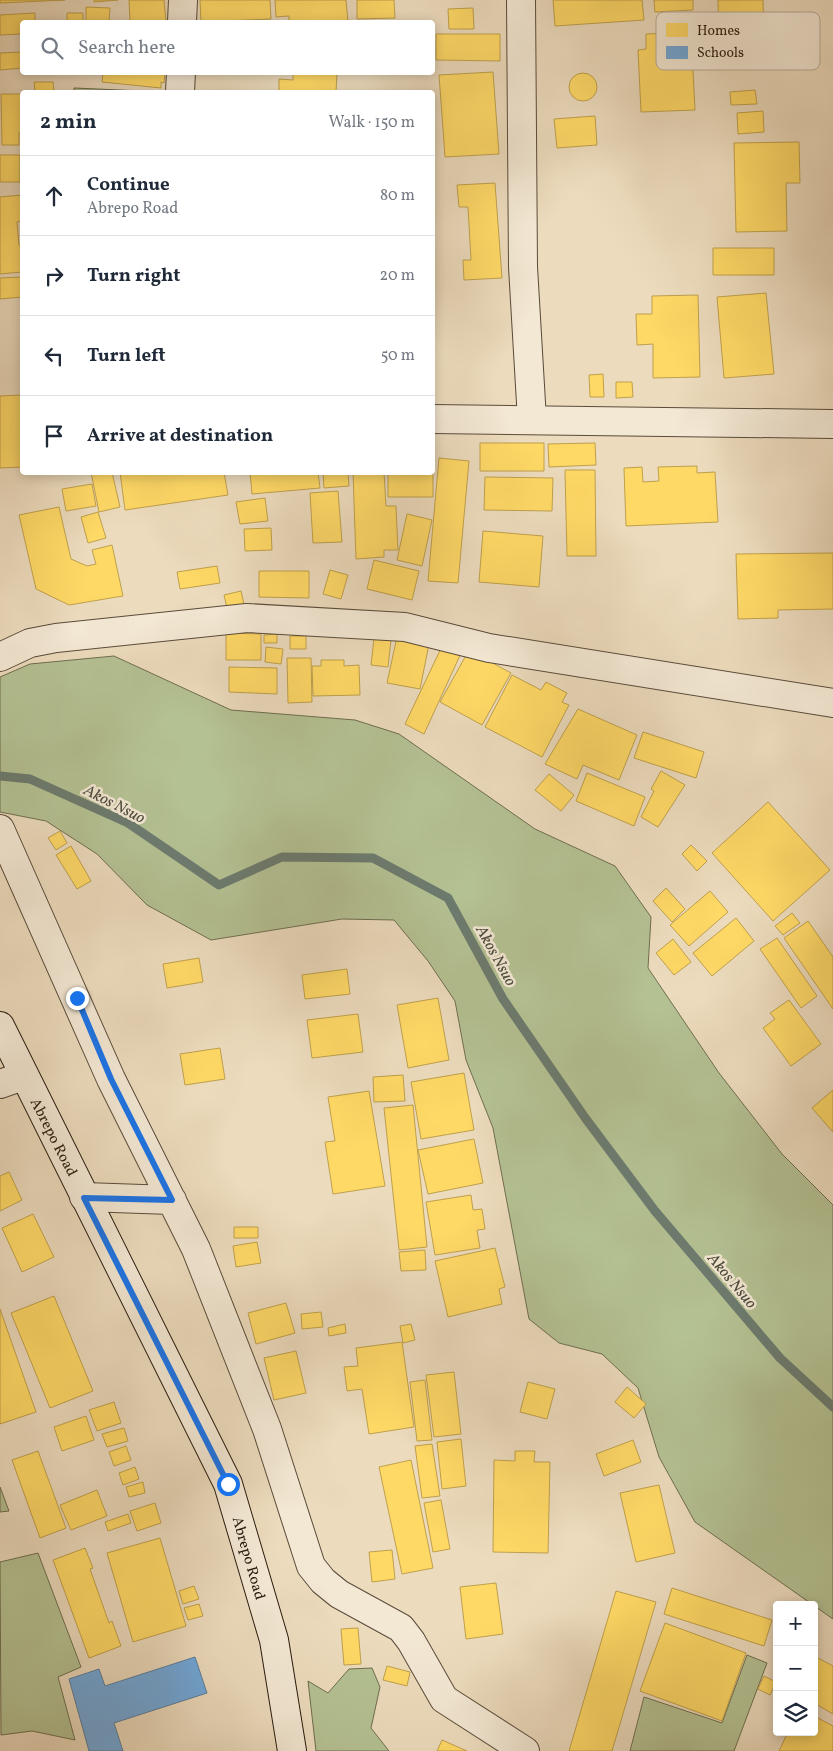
<!DOCTYPE html>
<meta charset="utf-8">
<style>
:root{--surface:#fff;--page:#f2f2f3;--text:#1f2937;--muted:#747a83;--line:#e0e1e3}
body{margin:0;font-family:Vollkorn,serif;background:var(--page);color:var(--text)}
.controls{position:absolute;right:15px;bottom:15px;display:grid;overflow:hidden;border-radius:5px;box-shadow:0 2px 12px #0003}
.controls button{width:45px;height:45px;display:grid;place-items:center;padding:0;border:0;border-bottom:1px solid var(--line);background:var(--surface);color:var(--text);font:25px sans-serif}
.stop{position:absolute;width:15px;height:15px;margin:-11px;border:4px solid #1a73e8;border-radius:50%;background:#fff}
.stop.end{background:#1a73e8;border-color:#fff;box-shadow:0 1px 5px #0008}
.list{margin:0;padding:0;list-style:none}
h2{display:flex;justify-content:space-between;align-items:center;height:65px;margin:0;padding:0 20px;font-size:21px}
h2 small{font-size:16px;font-weight:400;color:var(--muted)}
.list li{display:grid;grid-template-columns:32px 1fr auto;gap:15px;align-items:center;box-sizing:border-box;height:80px;padding:0 20px;border-top:1px solid var(--line)}
.list b{display:block;font-size:19px;white-space:nowrap}
.list p{margin:0;font-size:16px;white-space:nowrap;color:var(--muted)}
.list em{font-size:16px;font-style:normal;color:var(--muted)}
.icon{flex:none;width:28px;height:28px;fill:none;stroke:currentColor;stroke-width:2;stroke-linecap:round;stroke-linejoin:round}
.map{position:relative;flex:none;width:833px;height:1751px;overflow:hidden}
.search{position:absolute;background:var(--surface);box-shadow:0 2px 12px #0003;left:20px;top:20px;width:415px;height:55px;display:flex;align-items:center;gap:12px;box-sizing:border-box;padding:0 18px;border-radius:5px;color:var(--muted);font-size:19px}
.panel{position:absolute;background:var(--surface);box-shadow:0 2px 12px #0003;left:20px;top:90px;width:415px;height:385px;border-radius:5px}
.map>svg:first-child{display:block}
.green{fill:#b4c193;stroke:#6e6e50}
.homes{fill:#ffd966;stroke:#bfa04c}
.schools{fill:#6fa8dc;stroke:#5a7e9e}
.lines{fill:none;stroke-linecap:round;stroke-linejoin:round}
.stream{stroke:#6c7b6f;stroke-width:9}
.minor-casing{stroke:#5a4b3a;stroke-width:30}
.secondary-casing{stroke:#291b0e;stroke-width:30}
.minor{stroke:#f3e8d4;stroke-width:28}
.secondary{stroke:#f3e8d4;stroke-width:28}
.route{stroke:#1a73e8;stroke-width:6}
.labels{text-anchor:middle;stroke-width:5;stroke-linejoin:round;paint-order:stroke}
.street-label{font-size:15px;fill:#291b0e;stroke:#f3e8d4}
.water-label{font-size:16px;font-style:italic;fill:#4b4b3e;stroke:#f3e8d4}
.key{fill:#f3e8d4;stroke:#b6aa99;stroke-width:1}
.key-label{font-size:14px;fill:#291b0e}
</style>
<div class="map">
<svg width="833" height="1751" viewBox="0 0 833 1751">
<rect width="100%" height="100%" fill="#ecdbbd"/>
<filter id="stains"><feTurbulence type="fractalNoise" baseFrequency=".004" numOctaves="4"/><feColorMatrix values="0 0 0 0 .2 0 0 0 0 .09 0 0 0 0 .02 0 0 0 .5 -.17"/></filter>
<radialGradient id="worn" r=".72"><stop offset=".6" stop-color="#630" stop-opacity="0"/><stop offset="1" stop-color="#630" stop-opacity=".3"/></radialGradient>
<path class="green" d="M74 88 166 92H74Z
M114 656 231 710 355 720 399 734 535 829 615 866 651 917 648 968 719 1073 782 1154 833 1205V1619L695 1522 659 1457 638 1388 602 1354 559 1343 529 1319 493 1128 466 1060 455 1001 428 961 394 920 342 919 211 940 147 905 97 854 46 821 0 812V677L30 664Z
M0 1487 9 1511 0 1512Z
M38 1553 81 1667 58 1677 75 1740 32 1731 1 1735 0 1562Z
M747 1655 767 1663 734 1751H630L644 1697 722 1723Z
M372 1668 380 1687 371 1728 389 1751H316L308 1681 328 1693 349 1669Z"/>
<path class="homes" d="M0 0H65L0 3Z
M94 0H118L94 2Z
M129 0H164L166 22H130Z
M200 0H270L271 19 201 22Z
M275 0H346L348 22H289V16L276 17Z
M357 0H394L395 18 357 19Z
M553 0H642L644 20 555 26Z
M654 0H693V10L655 12Z
M718 0H763L764 49H719Z
M86 7 110 8 109 22H86Z
M473 8 474 29H449L448 9Z
M35 13V22H22V68L0 70V53L22 52 21 34 0 35V15Z
M67 13H83V22H67Z
M691 32 695 110 641 112 638 50 646 49V34Z
M436 34H500V61L436 60Z
M103 72H165L164 83 161 82V88L102 82Z
M293 72H337L336 92H279V79L293 80Z
M493 72 499 154 445 157 439 75Z
M569 87a14 14 0 1 1 28 0a14 14 0 1 1-28 0Z
M34 82H53L54 92H35Z
M755 90 757 104 731 105 730 92Z
M1 94H22V132L19 133V145H2Z
M763 111 764 132 738 134 737 113Z
M595 116 597 145 557 148 554 119Z
M799 142 800 183H786L787 231 736 232 734 143Z
M0 155H20V182H0Z
M495 183 502 278 464 280 463 260H471L468 207H459L457 185Z
M22 195V221L17 222 19 245H22V272L0 274V197Z
M713 248H774V275H713Z
M22 277V297L0 299V278Z
M766 293 774 374 724 378 717 297Z
M698 295 700 377 653 378V344L637 345 636 314H652V296Z
M603 374 604 397H590L589 375Z
M616 382H632L633 397 616 398Z
M22 395V467L0 468V396Z
M480 443H544V471H480Z
M595 443 596 465 549 467 548 444Z
M433 445V497H388V472H432Z
M439 458 469 461 458 583 428 581Z
M697 466V473L715 472 718 522 626 526 624 468 642 467 643 482 659 481 658 467Z
M565 470H595L596 556H567Z
M91 472H112L120 507 99 512Z
M120 472H224L228 495 125 510Z
M250 472H318L320 488 252 494Z
M323 472H348L349 486 324 488Z
M353 472H384L386 506H396L398 550H384V557L356 559Z
M485 477 553 478 552 511 484 510Z
M92 484 96 506 66 511 62 489Z
M338 491 342 542 313 543 310 493Z
M265 498 268 521 240 524 236 502Z
M59 507 71 559 87 566 96 564 92 550 112 545 123 596 69 605 36 589 19 515Z
M98 512 106 538 88 543 81 517Z
M407 514 432 520 422 566 397 560Z
M271 528 272 550 245 551 244 529Z
M483 531 543 536 539 587 479 582Z
M833 553V609L778 610V618L738 619 736 554Z
M374 560 419 571 412 600 367 589Z
M217 566 220 583 180 589 177 572Z
M330 570 348 575 341 599 323 594Z
M259 571H309V598L259 597Z
M241 591 244 604 227 608 224 595Z
M398 632 430 639 420 689 387 683Z
M226 633 261 634V660H226Z
M277 634V643H264V635Z
M290 636H306V649H290Z
M374 638 391 640 388 667 371 665Z
M444 642 462 651 424 734 405 724Z
M266 647 283 649 281 664 265 662Z
M469 650 511 673 482 725 440 702Z
M287 658H311L312 702 288 703Z
M321 660H344V666L359 665 360 695 313 696 312 666H321Z
M229 667 277 668V694L229 692Z
M512 675 541 690 546 682 567 693 562 702 569 705 542 757 485 727Z
M578 709 637 735 619 780 583 765 577 779 545 764Z
M643 732 704 752 696 778 634 758Z
M661 771 685 785 658 827 641 817 654 791 651 789Z
M587 773 645 797 634 826 576 801Z
M549 774 574 795 561 811 535 790Z
M768 802 830 870 773 921 712 853Z
M60 831 67 843 56 850 48 838Z
M691 845 707 861 697 871 682 854Z
M71 846 91 881 77 889 56 855Z
M666 888 685 909 672 922 653 901Z
M710 891 728 912 689 946 670 925Z
M792 913 800 923 783 935 775 926Z
M736 918 754 941 712 976 693 953Z
M808 921 833 957V1009L784 938Z
M777 938 817 996 801 1008 760 949Z
M673 939 691 962 674 975 656 953Z
M199 958 203 982 167 988 163 964Z
M347 969 350 994 305 999 302 975Z
M438 998 449 1060 408 1068 397 1005Z
M789 1000 821 1044 791 1066 763 1028 775 1019 770 1013Z
M358 1014 363 1052 312 1058 307 1020Z
M220 1048 225 1079 185 1085 180 1054Z
M464 1073 474 1130 421 1139 411 1082Z
M403 1075 405 1101 374 1102 373 1077Z
M833 1090V1132L812 1108Z
M369 1091 385 1186 333 1194 325 1142 335 1141 328 1097Z
M413 1105 427 1247 399 1250 384 1108Z
M474 1139 483 1183 428 1194 418 1150Z
M9 1172 22 1200 0 1211V1176Z
M471 1195 473 1210 482 1209 485 1229 477 1230 480 1248 435 1255 426 1202Z
M33 1214 54 1257 22 1272 2 1228Z
M234 1227H258V1238H234Z
M257 1242 261 1263 236 1267 233 1246Z
M495 1248 505 1287 499 1289 502 1304 448 1317 435 1261Z
M425 1250 426 1270 401 1271 399 1252Z
M54 1296 93 1391 50 1408 11 1313Z
M286 1303 295 1333 256 1344 248 1313Z
M0 1309 36 1412 0 1424Z
M321 1312 323 1327 302 1329 301 1314Z
M345 1324 346 1333 329 1336 328 1328Z
M411 1324 415 1340 403 1343 400 1326Z
M402 1342 414 1427 369 1434 362 1389 347 1391 344 1367 358 1366 356 1348Z
M296 1351 306 1393 274 1400 264 1358Z
M454 1372 461 1434 434 1437 426 1375Z
M425 1380 432 1440 417 1441 410 1382Z
M528 1382 555 1389 547 1419 520 1412Z
M627 1387 646 1404 634 1418 615 1402Z
M114 1402 121 1423 97 1431 89 1410Z
M86 1416 94 1440 62 1451 54 1427Z
M124 1428 128 1441 107 1447 102 1434Z
M461 1439 466 1486 442 1489 437 1442Z
M633 1440 641 1462 604 1476 596 1454Z
M432 1444 440 1496 422 1498 415 1446Z
M126 1446 131 1460 114 1466 109 1452Z
M38 1451 66 1528 40 1538 12 1460Z
M515 1451H535L534 1462H550L548 1553 493 1552 494 1460 515 1461Z
M411 1460 433 1568 402 1574 379 1467Z
M135 1467 139 1479 123 1485 119 1473Z
M143 1482 145 1493 129 1497 126 1487Z
M659 1485 675 1553 636 1562 620 1493Z
M97 1490 107 1516 71 1530 60 1505Z
M441 1500 450 1549 433 1552 424 1503Z
M155 1503 161 1523 137 1531 130 1511Z
M128 1514 131 1523 108 1531 105 1522Z
M160 1538 186 1626 133 1642 107 1553Z
M85 1548 93 1568 90 1569 109 1623 112 1621 121 1646 89 1658 53 1560Z
M392 1550 395 1579 372 1582 369 1552Z
M496 1583 503 1634 466 1639 460 1587Z
M194 1586 199 1599 183 1604 179 1591Z
M672 1588 772 1620 764 1646 664 1614Z
M616 1591 656 1602 612 1751H569Z
M199 1604 203 1616 188 1620 184 1608Z
M665 1623 746 1653 722 1721 640 1691Z
M358 1628 361 1664 344 1665 341 1629Z
M814 1656 833 1666V1714L814 1703Z
M387 1666 410 1672 407 1686 383 1680Z
M764 1676 776 1682 770 1695 758 1689Z
M814 1716 833 1726V1751H779L788 1732H814Z
M442 1740 467 1751H437Z"/>
<path class="schools" d="M195 1657 207 1693 114 1723 123 1751H89L69 1679 99 1669 105 1686Z"/>
<g class="lines">
<path class="stream" d="M0 776 30 779 128 823 219 885 282 857 373 858 448 898 503 999 586 1119 655 1211 780 1358 833 1407"/>
<g class="minor-casing">
<path id="minor" d="M521 0 523 267 532 420
M182 22 183 0
M180 92 181 72
M432 419 833 424
M0 657 30 643 56 638 247 618 405 627 489 648 833 703
M0 829 111 1079 196 1249 267 1429 311 1566 323 1581 339 1594 401 1628 411 1641 444 1699 525 1751
M0 1084 23 1076
M84 1197 172 1200"/>
</g>
<g class="secondary-casing">
<path id="secondary" d="M0 1026 228 1484 274 1640 292 1751"/>
</g>
<use href="#minor" class="minor"/>
<use href="#secondary" class="secondary"/>
</g>
<g class="lines">
<path class="route" d="M77 998 111 1079 172 1200 84 1198 228 1484"/>
</g>
<g class="labels">
<g class="street-label">
<text transform="translate(54 1137) rotate(63)" y="5">Abrepo Road</text>
<text transform="translate(249 1558) rotate(74)" y="5">Abrepo Road</text>
</g>
<g class="water-label">
<text transform="translate(115 803) rotate(27)" y="6">Akos Nsuo</text>
<text transform="translate(497 955) rotate(61)" y="6">Akos Nsuo</text>
<text transform="translate(733 1280) rotate(50)" y="6">Akos Nsuo</text>
</g>
</g>
<rect x="656" y="12" width="164" height="58" rx="8" class="key"/>
<rect x="666" y="23" width="22" height="14" fill="#ffd966"/>
<rect x="666" y="46" width="22" height="13" fill="#6fa8dc"/>
<g class="key-label">
<text x="697" y="35">Homes</text>
<text x="697" y="57">Schools</text>
</g>
<rect width="100%" height="100%" filter="url(#stains)"/>
<rect width="100%" height="100%" fill="url(#worn)"/>
</svg>
<div class="controls">
<button>+</button>
<button>−</button>
<button><svg class="icon" aria-label="layers" viewBox="0 0 24 24"><path d="M12 4l9 5-9 5-9-5zM3 14l9 5 9-5"/></svg></button>
</div>
<div class="stop" style="left:228px;top:1484px"></div>
<div class="stop end" style="left:77px;top:998px"></div>
<div class="search"><svg class="icon" aria-label="search" viewBox="0 0 24 24"><circle cx="10" cy="10" r="6"/><path d="M15 15l6 6"/></svg>Search here</div>
<section class="panel">
<h2>2 min<small>Walk · 150 m</small></h2>
<ul class="list">
<li><svg class="icon" aria-label="ahead" viewBox="0 0 24 24"><path d="M12 20V5M6 11l6-6 6 6"/></svg><div><b>Continue</b><p>Abrepo Road</p></div><em>80 m</em></li>
<li><svg class="icon" aria-label="right" viewBox="0 0 24 24"><path d="M7 20v-9h11M14 6l5 5-5 5"/></svg><div><b>Turn right</b></div><em>20 m</em></li>
<li><svg class="icon" aria-label="left" viewBox="0 0 24 24"><path d="M17 20v-9H6M10 6l-5 5 5 5"/></svg><div><b>Turn left</b></div><em>50 m</em></li>
<li><svg class="icon" aria-label="arrive" viewBox="0 0 24 24"><path d="M6 21V4h12l-3 4 3 4H6"/></svg><div><b>Arrive at destination</b></div></li>
</ul>
</section>
</div>
